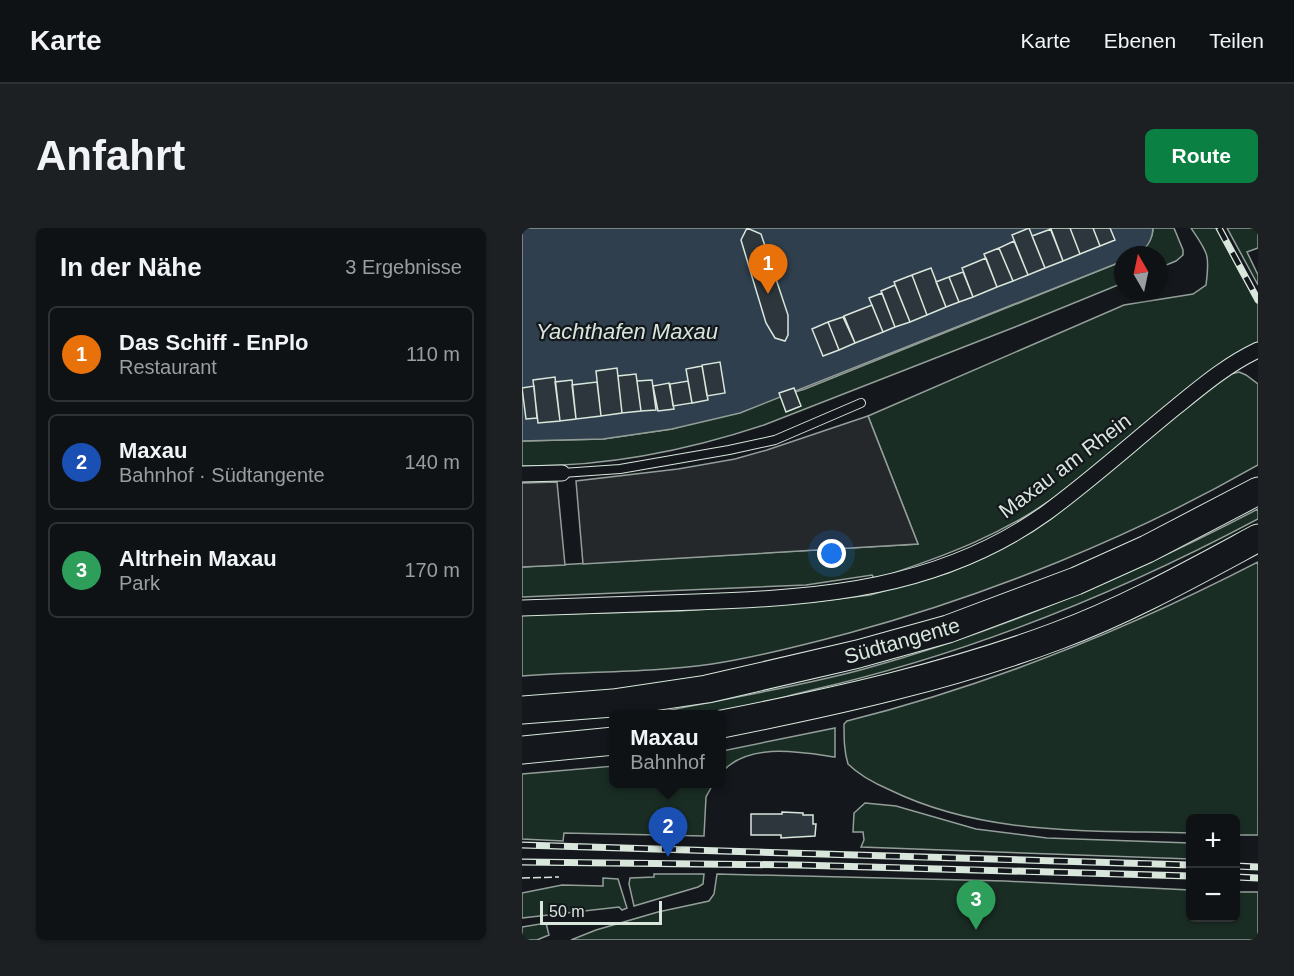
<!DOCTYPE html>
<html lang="de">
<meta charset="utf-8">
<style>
:root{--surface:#0f1215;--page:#1d2022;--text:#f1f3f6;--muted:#9b9ea0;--line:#2f3234;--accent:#0b8043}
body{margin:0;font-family:Arial,sans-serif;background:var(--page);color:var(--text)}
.controls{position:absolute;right:18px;bottom:18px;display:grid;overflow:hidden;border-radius:9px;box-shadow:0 2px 4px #0004}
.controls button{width:54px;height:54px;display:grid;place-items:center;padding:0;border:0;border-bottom:2px solid var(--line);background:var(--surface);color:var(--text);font:30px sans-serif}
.compass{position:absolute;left:592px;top:18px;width:54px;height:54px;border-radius:50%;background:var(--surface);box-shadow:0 2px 4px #0004;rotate:351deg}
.scale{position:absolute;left:18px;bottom:15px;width:122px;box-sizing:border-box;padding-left:6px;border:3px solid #d8e6dc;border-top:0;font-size:16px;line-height:21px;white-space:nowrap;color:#d8e6dc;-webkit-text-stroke:4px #14181c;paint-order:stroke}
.you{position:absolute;left:310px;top:326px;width:21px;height:21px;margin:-15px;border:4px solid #fff;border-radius:50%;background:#1a73e8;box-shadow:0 0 0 9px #1a73e833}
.badge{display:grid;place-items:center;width:39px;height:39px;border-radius:50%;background:var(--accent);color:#fff;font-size:20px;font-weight:700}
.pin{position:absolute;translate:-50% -50px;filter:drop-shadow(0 2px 3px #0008)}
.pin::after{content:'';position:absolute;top:32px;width:21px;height:18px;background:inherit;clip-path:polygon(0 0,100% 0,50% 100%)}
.popup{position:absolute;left:87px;top:482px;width:117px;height:78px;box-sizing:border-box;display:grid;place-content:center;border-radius:9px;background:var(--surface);filter:drop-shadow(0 2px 4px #0005);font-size:20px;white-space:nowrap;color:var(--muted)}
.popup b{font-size:22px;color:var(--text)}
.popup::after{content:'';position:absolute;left:50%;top:100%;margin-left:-12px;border:12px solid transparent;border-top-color:var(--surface)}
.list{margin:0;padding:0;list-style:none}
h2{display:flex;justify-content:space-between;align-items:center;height:78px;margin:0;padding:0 24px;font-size:26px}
h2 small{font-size:20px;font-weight:400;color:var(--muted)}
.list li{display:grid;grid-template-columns:39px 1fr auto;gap:18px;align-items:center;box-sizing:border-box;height:96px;margin:0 12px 12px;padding:0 12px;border:2px solid var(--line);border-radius:9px}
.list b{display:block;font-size:22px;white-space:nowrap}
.list p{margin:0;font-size:20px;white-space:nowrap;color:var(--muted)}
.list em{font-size:20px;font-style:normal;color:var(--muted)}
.map{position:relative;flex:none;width:736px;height:712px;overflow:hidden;border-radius:9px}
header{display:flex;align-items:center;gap:36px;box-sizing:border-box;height:84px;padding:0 30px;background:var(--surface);border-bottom:2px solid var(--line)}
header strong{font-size:28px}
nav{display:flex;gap:33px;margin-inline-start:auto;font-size:21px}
.intro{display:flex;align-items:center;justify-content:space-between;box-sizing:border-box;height:144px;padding:0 36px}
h1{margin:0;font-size:42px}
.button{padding:15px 27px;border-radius:9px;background:var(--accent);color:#fff;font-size:21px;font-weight:700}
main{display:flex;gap:36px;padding:0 36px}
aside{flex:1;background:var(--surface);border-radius:9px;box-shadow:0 2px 4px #0004}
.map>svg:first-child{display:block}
.green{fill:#1a2d24;stroke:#939e99;stroke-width:1.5}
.parking{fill:#24282b;stroke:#939e99;stroke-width:1.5}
.water{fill:#2f3f4d;stroke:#939e99;stroke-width:1.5}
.building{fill:#2c363c;stroke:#d8e6dc;stroke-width:1.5}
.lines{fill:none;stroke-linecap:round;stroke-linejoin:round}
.lane-casing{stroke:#d8e6dc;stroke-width:10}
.street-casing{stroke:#d8e6dc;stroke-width:17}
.highway-casing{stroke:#d8e6dc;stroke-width:29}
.lane{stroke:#14181c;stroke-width:8}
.street{stroke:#14181c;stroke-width:15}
.highway{stroke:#14181c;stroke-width:27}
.rail-casing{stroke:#d8e6dc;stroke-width:7}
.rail{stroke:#14181c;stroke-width:4.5;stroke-dasharray:14;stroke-linecap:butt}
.fence{stroke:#d8e6dc;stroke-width:1.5;stroke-dasharray:8 3;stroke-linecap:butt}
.labels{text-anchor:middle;stroke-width:4.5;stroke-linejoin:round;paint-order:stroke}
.street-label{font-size:21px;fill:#d8e6dc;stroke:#14181c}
.water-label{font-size:22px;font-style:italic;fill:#d8e6dc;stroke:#14181c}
</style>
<header>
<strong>Karte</strong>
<nav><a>Karte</a><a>Ebenen</a><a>Teilen</a></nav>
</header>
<div class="intro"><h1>Anfahrt</h1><a class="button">Route</a></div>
<main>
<aside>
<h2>In der Nähe<small>3 Ergebnisse</small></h2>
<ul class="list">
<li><span class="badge" style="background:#e8710a">1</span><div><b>Das Schiff - EnPlo</b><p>Restaurant</p></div><em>110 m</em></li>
<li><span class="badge" style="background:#1a4fb4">2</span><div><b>Maxau</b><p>Bahnhof · Südtangente</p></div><em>140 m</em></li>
<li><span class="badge" style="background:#2e9e5b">3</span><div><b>Altrhein Maxau</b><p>Park</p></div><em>170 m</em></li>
</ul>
</aside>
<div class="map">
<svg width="736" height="712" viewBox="0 0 736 712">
<rect width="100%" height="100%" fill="#14181c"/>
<path class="green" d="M631 0H652L661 22V27L654 33 637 40V27H614C623 21 631 11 631 0Z
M669 0H695L718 45 736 75V114C718 122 703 134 686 146 637 181 593 223 545 260 487 305 421 329 353 351L350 347 284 357 0 369V339L396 316 346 188 602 77 671 66 684 57C688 26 686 25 669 0Z
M705 0H736V20L725 24 736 47V57Z
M601 33V55L493 99 242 197C164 223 82 239 0 238V213L81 211 150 201 283 161Z
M717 144 724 147 736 156V237C610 309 467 367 327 405 282 417 236 429 190 436 128 445 63 443 0 448V387L157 383 290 374 348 367 426 345 468 326 618 218 695 155 709 146Z
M736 281V291C595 366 447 426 290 462 253 471 213 484 175 486 160 488 144 487 129 486 200 471 272 460 342 441 480 403 610 347 736 281Z
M736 334V607H714V590H668V605C567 602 462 608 368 562 354 556 337 547 326 536 322 523 322 510 322 496L325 493C469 457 604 402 736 334Z
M313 500V529C278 524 227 514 200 544V523Z
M92 538V556H191L184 569 182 608 42 605 41 613 0 611V546Z
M343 575 374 578 454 601 525 610 668 615V631L339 619 342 612 341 604H331L332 585Z
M132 646H182L181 656 176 659 112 678 107 656 108 650 132 649Z
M195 646 483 653 668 662V690H714V664H736V712H49L74 702 136 684 187 673 192 666Z
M81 650 96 651 105 680 100 682 97 679 0 690V665L40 657 81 658Z
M24 695 27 707 15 712H0V699Z"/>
<path class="parking" d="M346 188 396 316 61 336 54 253 156 241 213 231 245 222Z
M35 254 43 337 0 339V255Z"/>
<path class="water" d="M0 0H631C630 19 618 27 601 27V33L218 185 150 201 81 211 0 213Z"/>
<path class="building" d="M225 0 239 6 266 87V107L263 113 253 110 244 95 219 12Z
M507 0 523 40 506 47 490 7Z
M528 0H548L558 26 541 33Z
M548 0H571L578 18 558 26Z
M571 0H588L593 12 578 18Z
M529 1 541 33 523 40 510 8Z
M492 13 506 47 491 53 477 20Z
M477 20 491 53 475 59 462 26Z
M464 30 475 59 451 69 440 40Z
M409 40 424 79 405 87 390 47Z
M441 44 451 69 437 74 427 49Z
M390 47 405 87 388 94 372 54Z
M427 49 437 74 424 79 414 54Z
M373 57 388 94 373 99 359 63Z
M360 65 373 99 361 104 347 70Z
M350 77 361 104 333 115 322 88Z
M321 89 333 115 317 122 306 94Z
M306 94 317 122 301 128 290 101Z
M198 134 203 165 185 168 180 137Z
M180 138 186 172 170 175 164 141Z
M95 140 100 185 79 188 74 143Z
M114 146 119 183 100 185 96 148Z
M33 149 38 193 16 195 11 152Z
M50 152 54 191 38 193 33 154Z
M130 152 134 182 119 183 115 153Z
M166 153 170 175 151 178 148 156Z
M75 154 79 188 54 191 50 157Z
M147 155 152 181 136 183 131 158Z
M12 158 15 190 4 191 0 160Z
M272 160 279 178 264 184 257 165Z
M260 584 281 585V587H291V596H294L293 608 259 610V607H229V586H260Z"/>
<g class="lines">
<g class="lane-casing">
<path id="lane" d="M40 245 98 241 207 222 253 212 339 175"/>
</g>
<g class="street-casing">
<path id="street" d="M0 246 40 245
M0 380C58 378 115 376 173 374 298 370 418 361 524 285 569 252 611 214 654 179 680 158 706 136 736 122"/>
</g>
<g class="highway-casing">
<path id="highway" d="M0 482 91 475 185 461 336 426 426 401 554 353 625 321 736 263
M200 496C311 474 429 448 535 408 605 382 671 345 736 310
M0 522 92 513"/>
</g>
<use href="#lane" class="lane"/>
<use href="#street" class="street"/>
<use href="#highway" class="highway"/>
<g class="rail-casing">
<path id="rail" d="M697 0 736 72
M0 617 668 637
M0 634 276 637 668 648
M714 638 736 639
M714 649 736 650"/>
</g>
<use href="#rail" class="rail"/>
<path class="fence" d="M0 650 37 649"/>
</g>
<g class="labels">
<g class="street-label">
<text transform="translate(543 238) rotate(-37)" y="7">Maxau am Rhein</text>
<text transform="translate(380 413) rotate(-16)" y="7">Südtangente</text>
</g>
<g class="water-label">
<text x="105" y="111">Yachthafen Maxau</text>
</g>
</g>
</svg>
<div class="controls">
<button>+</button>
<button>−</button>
</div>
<svg class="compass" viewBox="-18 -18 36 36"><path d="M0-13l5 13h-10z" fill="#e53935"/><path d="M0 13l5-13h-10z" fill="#9b9ea0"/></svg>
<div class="scale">50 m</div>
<div class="you"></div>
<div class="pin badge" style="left:246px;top:66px;background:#e8710a">1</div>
<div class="pin badge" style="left:146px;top:629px;background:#1a4fb4">2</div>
<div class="popup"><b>Maxau</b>Bahnhof</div>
<div class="pin badge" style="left:454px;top:702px;background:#2e9e5b">3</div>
</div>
</main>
